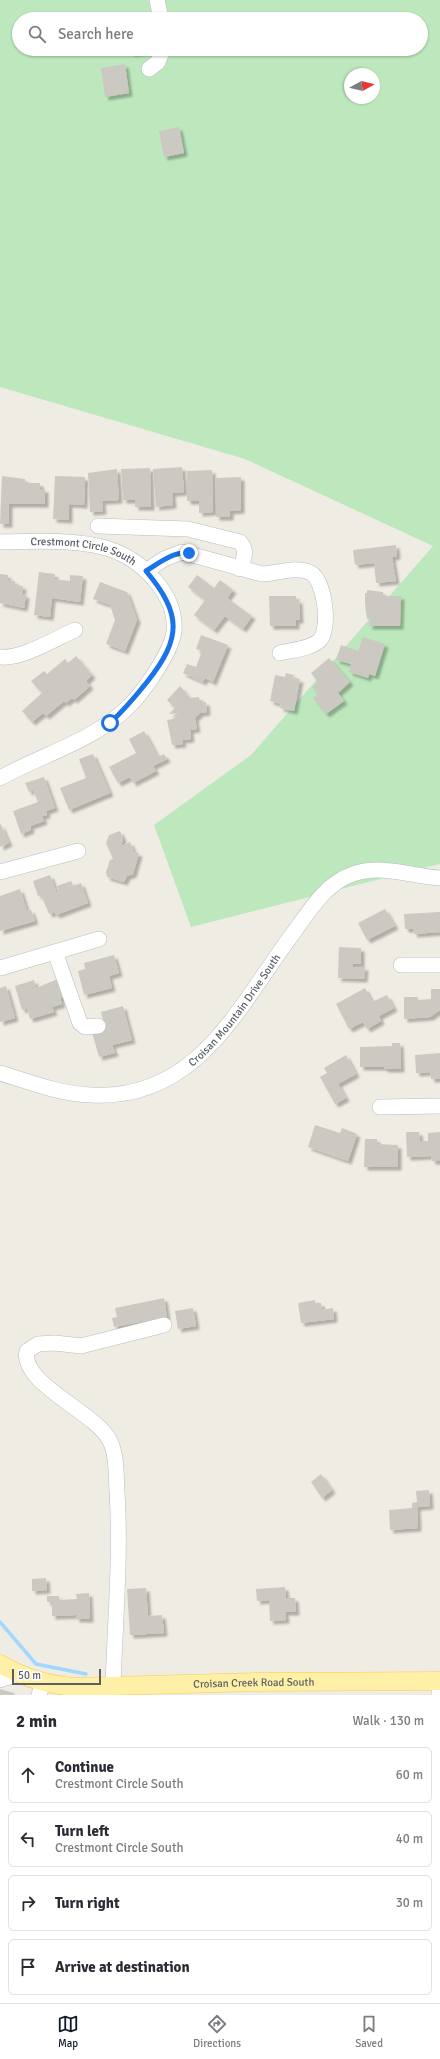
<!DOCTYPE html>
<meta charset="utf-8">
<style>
:root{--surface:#fff;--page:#f7f7f7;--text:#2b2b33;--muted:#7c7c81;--line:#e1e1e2;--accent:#111827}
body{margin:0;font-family:Signika,sans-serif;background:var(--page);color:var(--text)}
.compass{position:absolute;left:344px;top:68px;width:36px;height:36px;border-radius:50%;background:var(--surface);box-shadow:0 1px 3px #0004;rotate:82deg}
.scale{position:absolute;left:12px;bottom:10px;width:89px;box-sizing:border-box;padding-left:4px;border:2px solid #5b5f65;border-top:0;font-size:11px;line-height:14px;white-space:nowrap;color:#5b5f65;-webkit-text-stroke:3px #fff;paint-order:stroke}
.stop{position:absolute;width:12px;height:12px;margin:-9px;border:3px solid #1a73e8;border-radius:50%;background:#fff}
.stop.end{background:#1a73e8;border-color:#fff;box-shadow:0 1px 4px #0008}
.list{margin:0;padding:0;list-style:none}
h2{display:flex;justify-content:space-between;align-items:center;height:52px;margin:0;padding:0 16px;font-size:17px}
h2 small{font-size:13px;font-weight:400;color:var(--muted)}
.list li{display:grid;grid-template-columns:26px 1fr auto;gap:12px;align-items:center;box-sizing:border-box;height:56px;margin:0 8px 8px;padding:0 8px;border:1px solid var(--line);border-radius:6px}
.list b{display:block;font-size:15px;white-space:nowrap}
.list p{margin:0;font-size:13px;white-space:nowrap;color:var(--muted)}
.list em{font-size:13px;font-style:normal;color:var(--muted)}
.icon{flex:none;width:22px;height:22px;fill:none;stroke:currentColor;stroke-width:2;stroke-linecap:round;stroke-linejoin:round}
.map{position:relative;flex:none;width:440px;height:1695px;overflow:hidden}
.search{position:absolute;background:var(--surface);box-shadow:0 1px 3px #0004;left:12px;right:12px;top:12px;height:44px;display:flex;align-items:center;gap:10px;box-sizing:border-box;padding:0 14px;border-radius:22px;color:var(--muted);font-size:15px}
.sheet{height:308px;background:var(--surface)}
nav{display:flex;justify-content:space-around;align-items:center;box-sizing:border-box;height:56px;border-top:1px solid var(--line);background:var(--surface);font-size:11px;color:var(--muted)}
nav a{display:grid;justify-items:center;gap:2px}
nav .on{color:var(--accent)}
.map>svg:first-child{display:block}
.green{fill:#bde8bd;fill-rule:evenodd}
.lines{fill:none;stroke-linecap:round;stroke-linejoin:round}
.stream{stroke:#a2d7ff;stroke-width:3.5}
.building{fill:#ccc9c2;filter:url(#shadow)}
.minor-casing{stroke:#b8bbc0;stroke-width:16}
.major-casing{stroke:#fcca4f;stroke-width:19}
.minor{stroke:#fff;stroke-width:15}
.major{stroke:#fff0a7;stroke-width:18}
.route{stroke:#1a73e8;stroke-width:5}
.labels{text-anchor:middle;stroke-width:3;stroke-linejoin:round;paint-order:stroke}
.street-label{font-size:11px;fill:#5b5f65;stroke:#fff}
</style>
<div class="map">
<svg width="440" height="1695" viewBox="0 0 440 1695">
<defs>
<filter id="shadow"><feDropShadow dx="3.5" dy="3.5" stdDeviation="1" flood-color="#0004"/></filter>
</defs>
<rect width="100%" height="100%" fill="#efece3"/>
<path class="green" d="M0 0H440V864L191 927 154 825 251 755 433 546 245 459 0 387ZM19 19H421V49H19ZM350 74H374V98H350Z"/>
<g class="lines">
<path class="stream" d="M0 1622 36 1664 86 1674"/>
</g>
<path class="building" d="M130 49H154V50L131 53Z
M125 64 129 93 105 97 101 68Z
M179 127 184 153 164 157 159 131Z
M182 467 184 492 172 493 173 505 156 507 153 469Z
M150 468 151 507H135V500H123L121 469Z
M117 469 119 500 102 501 103 511 90 512 88 473Z
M212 470 213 512 199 513V501H187V471Z
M2 476 25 479V483H40V489H45V504H9V524H0Z
M55 476 85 477 84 505 69 504V520L53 519Z
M241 477V510L230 511V517H216V478Z
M396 545 397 556 392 557 396 581 376 583 374 563 355 565 353 550Z
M39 572 55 574 54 579 70 581V575L83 576 80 602 52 598 50 617 34 615Z
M0 574 8 575V580L15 581V585L23 586 22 594 26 595 24 608 0 603Z
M197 575 214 588 220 580 233 590 227 598 252 616 243 629 225 616 214 630 194 615 205 600 188 587Z
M100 582 127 592 137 620 125 651 106 644 115 620 110 605 93 599Z
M367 590 383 592V596H401L400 626H369L370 619H367L365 604V593H367Z
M269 596H296V600H299L300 620H296V626H270Z
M201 635 228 645 213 682 205 678 203 682 183 673 187 664 196 667 202 651 196 649Z
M363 637 385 644 375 676 369 674 368 678 349 672 351 664 336 660 341 645 358 651Z
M76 656 92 675 86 681 90 686 74 700 72 698 66 703 64 701 46 716 43 713 32 722 22 711 42 693 31 681 44 671 47 674 65 659 68 663Z
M329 658 350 682 338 693 344 701 326 714 313 698 318 694 312 687 318 682 311 673Z
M286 673 294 675 293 678 300 679 294 711 280 708 281 704 270 701 275 675 285 677Z
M180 686 190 698 199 697 200 702H206L207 712 200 713 195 718 197 729 190 730 191 739 182 740 183 744 172 745 167 720 173 719 179 713 169 714 175 708 167 700Z
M144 731 158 757 164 754 167 759 153 766 156 771 133 783 130 777 118 783 109 767 136 753 129 739Z
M93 754 110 793 69 810 60 788 86 778 79 759Z
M44 777 55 808 46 811 47 815 42 816 44 821 30 826 31 830 21 834 13 811 38 802 33 790 29 792 25 783Z
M0 823 9 843 0 847Z
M120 831 123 839 121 846 130 842 134 852 139 853 133 874 127 876 124 882 107 877 106 872 110 860 113 859 106 843 109 835Z
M50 875 57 894 59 893 57 886 71 881 73 886 81 883 88 903 56 915 55 912 49 914 41 895 38 896 33 881Z
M20 889 27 911 31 910 35 921 0 931V896Z
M385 909 395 926 367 940 358 923Z
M440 912V932L414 934 413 929H405L404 914Z
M339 947 361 948V964H353V967H365L364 979 338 978Z
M114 955 119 973 109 976 112 988 84 995 78 971 85 969 84 963Z
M60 978 66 996 60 998 62 1004 52 1007 54 1012 30 1019 27 1008 22 1010 15 986 34 980 36 988Z
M6 986 15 1018 0 1022V988Z
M365 988 372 1002 387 995 394 1008 379 1016 381 1021 367 1029 363 1022 349 1029 336 1004Z
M431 989H440V1010L430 1017 404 1019V997H418V1000L431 999Z
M123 1006 132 1040 112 1045 115 1053 99 1057 92 1032 105 1028 101 1012Z
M392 1043H400L401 1069H384V1067H360V1047L392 1046Z
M440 1053V1079H431L430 1072 416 1073 415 1055Z
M346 1055 356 1074 338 1084 346 1098 335 1104 320 1077 327 1073 324 1068Z
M315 1125 340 1133 342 1128 357 1134 348 1161 308 1147Z
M406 1132H419L420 1141H428V1133L440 1132V1161H432L431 1156 407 1157Z
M365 1139H377V1144L398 1145V1167H364Z
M164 1298 167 1317 114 1327 112 1318 117 1317 115 1308Z
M315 1300V1303H321L322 1310 333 1308 334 1319 301 1323 298 1303Z
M193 1308 196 1326 178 1329 175 1311Z
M321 1474 332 1490 322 1498 311 1482Z
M429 1490 430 1506 417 1507 418 1528 390 1530 389 1510 412 1508V1503L417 1502 416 1491Z
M46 1578 47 1590 32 1591V1579Z
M285 1587 286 1598H295L296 1612H285L286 1620 270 1621 269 1600 257 1601 256 1589Z
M146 1588 148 1616 162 1615 164 1633 130 1635 127 1589Z
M89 1593 90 1619H76V1615L52 1616V1602H47V1596H59V1600L77 1599 76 1594Z
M0 1689 14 1693V1695H0Z"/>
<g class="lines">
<g class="minor-casing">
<g id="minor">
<path d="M157 0 161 19"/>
<path d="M149 69 158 62 163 49"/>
<path d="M98 526 188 529 240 542C248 551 244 558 240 569"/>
<path id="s1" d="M0 542C32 541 79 539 109 549 141 559 177 594 174 631 172 652 141 696 125 710 90 742 41 755 0 778"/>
<path d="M146 571 164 559 182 552 262 574C277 574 296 565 311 573 325 581 331 630 319 641 309 649 292 650 280 653"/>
<path d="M0 657C23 659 54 639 75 630"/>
<path d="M0 872 78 851"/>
<path d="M55 952 80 1023 85 1027 98 1026"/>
<path d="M401 965H440"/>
<path d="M0 968 99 939"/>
<path id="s2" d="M0 1073C29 1082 60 1094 91 1095 198 1101 239 1005 294 932 310 910 326 883 353 874 381 864 412 876 440 878"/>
<path d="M380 1107 440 1106"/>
<path d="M0 1680 18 1674"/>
<path d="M113 1687C115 1622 121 1556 117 1492 116 1476 117 1455 110 1441 97 1413 19 1383 27 1351L38 1344 55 1343 81 1346 164 1325"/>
<path d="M39 1695 43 1682"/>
<path d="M439 1695 440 1681"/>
</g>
</g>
<g class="major-casing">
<g id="major">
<path id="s3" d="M0 1664C24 1678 47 1685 75 1687L258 1682 440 1681"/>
</g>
</g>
<use href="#minor" class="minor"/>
<use href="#major" class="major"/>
</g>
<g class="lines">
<path class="route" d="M110 723C124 710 135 697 147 682 182 638 182 614 146 571 159 563 174 551 189 553"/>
</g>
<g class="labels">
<g class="street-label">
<text dy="4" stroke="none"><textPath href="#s1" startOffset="85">Crestmont Circle South</textPath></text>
<text dy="4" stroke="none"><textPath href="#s2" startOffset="270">Croisan Mountain Drive South</textPath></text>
<text dy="4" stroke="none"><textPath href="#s3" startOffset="258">Croisan Creek Road South</textPath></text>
</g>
</g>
</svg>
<svg class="compass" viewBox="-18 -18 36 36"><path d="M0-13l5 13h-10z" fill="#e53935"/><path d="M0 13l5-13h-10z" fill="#7c7c81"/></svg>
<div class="scale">50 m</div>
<div class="stop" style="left:110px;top:723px"></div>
<div class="stop end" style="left:189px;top:553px"></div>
<div class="search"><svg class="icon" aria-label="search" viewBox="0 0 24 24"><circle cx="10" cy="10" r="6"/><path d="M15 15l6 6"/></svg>Search here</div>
</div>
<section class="sheet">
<h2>2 min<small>Walk · 130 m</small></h2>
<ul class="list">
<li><svg class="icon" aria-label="ahead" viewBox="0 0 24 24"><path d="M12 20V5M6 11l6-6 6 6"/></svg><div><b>Continue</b><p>Crestmont Circle South</p></div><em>60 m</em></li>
<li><svg class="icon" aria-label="left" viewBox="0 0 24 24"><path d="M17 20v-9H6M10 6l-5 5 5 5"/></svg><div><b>Turn left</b><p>Crestmont Circle South</p></div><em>40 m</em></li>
<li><svg class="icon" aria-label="right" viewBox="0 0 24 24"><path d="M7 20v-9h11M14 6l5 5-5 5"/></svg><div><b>Turn right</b></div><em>30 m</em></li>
<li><svg class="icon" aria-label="arrive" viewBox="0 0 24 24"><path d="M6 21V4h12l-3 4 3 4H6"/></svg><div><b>Arrive at destination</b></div></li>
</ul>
</section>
<nav>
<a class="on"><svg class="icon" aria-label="map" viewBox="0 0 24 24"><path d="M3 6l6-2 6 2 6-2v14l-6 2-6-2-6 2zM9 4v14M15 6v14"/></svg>Map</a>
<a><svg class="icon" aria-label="directions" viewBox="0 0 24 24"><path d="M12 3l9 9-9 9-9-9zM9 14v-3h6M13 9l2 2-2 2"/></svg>Directions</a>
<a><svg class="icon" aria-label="saved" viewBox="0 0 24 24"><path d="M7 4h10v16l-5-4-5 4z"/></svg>Saved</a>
</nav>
